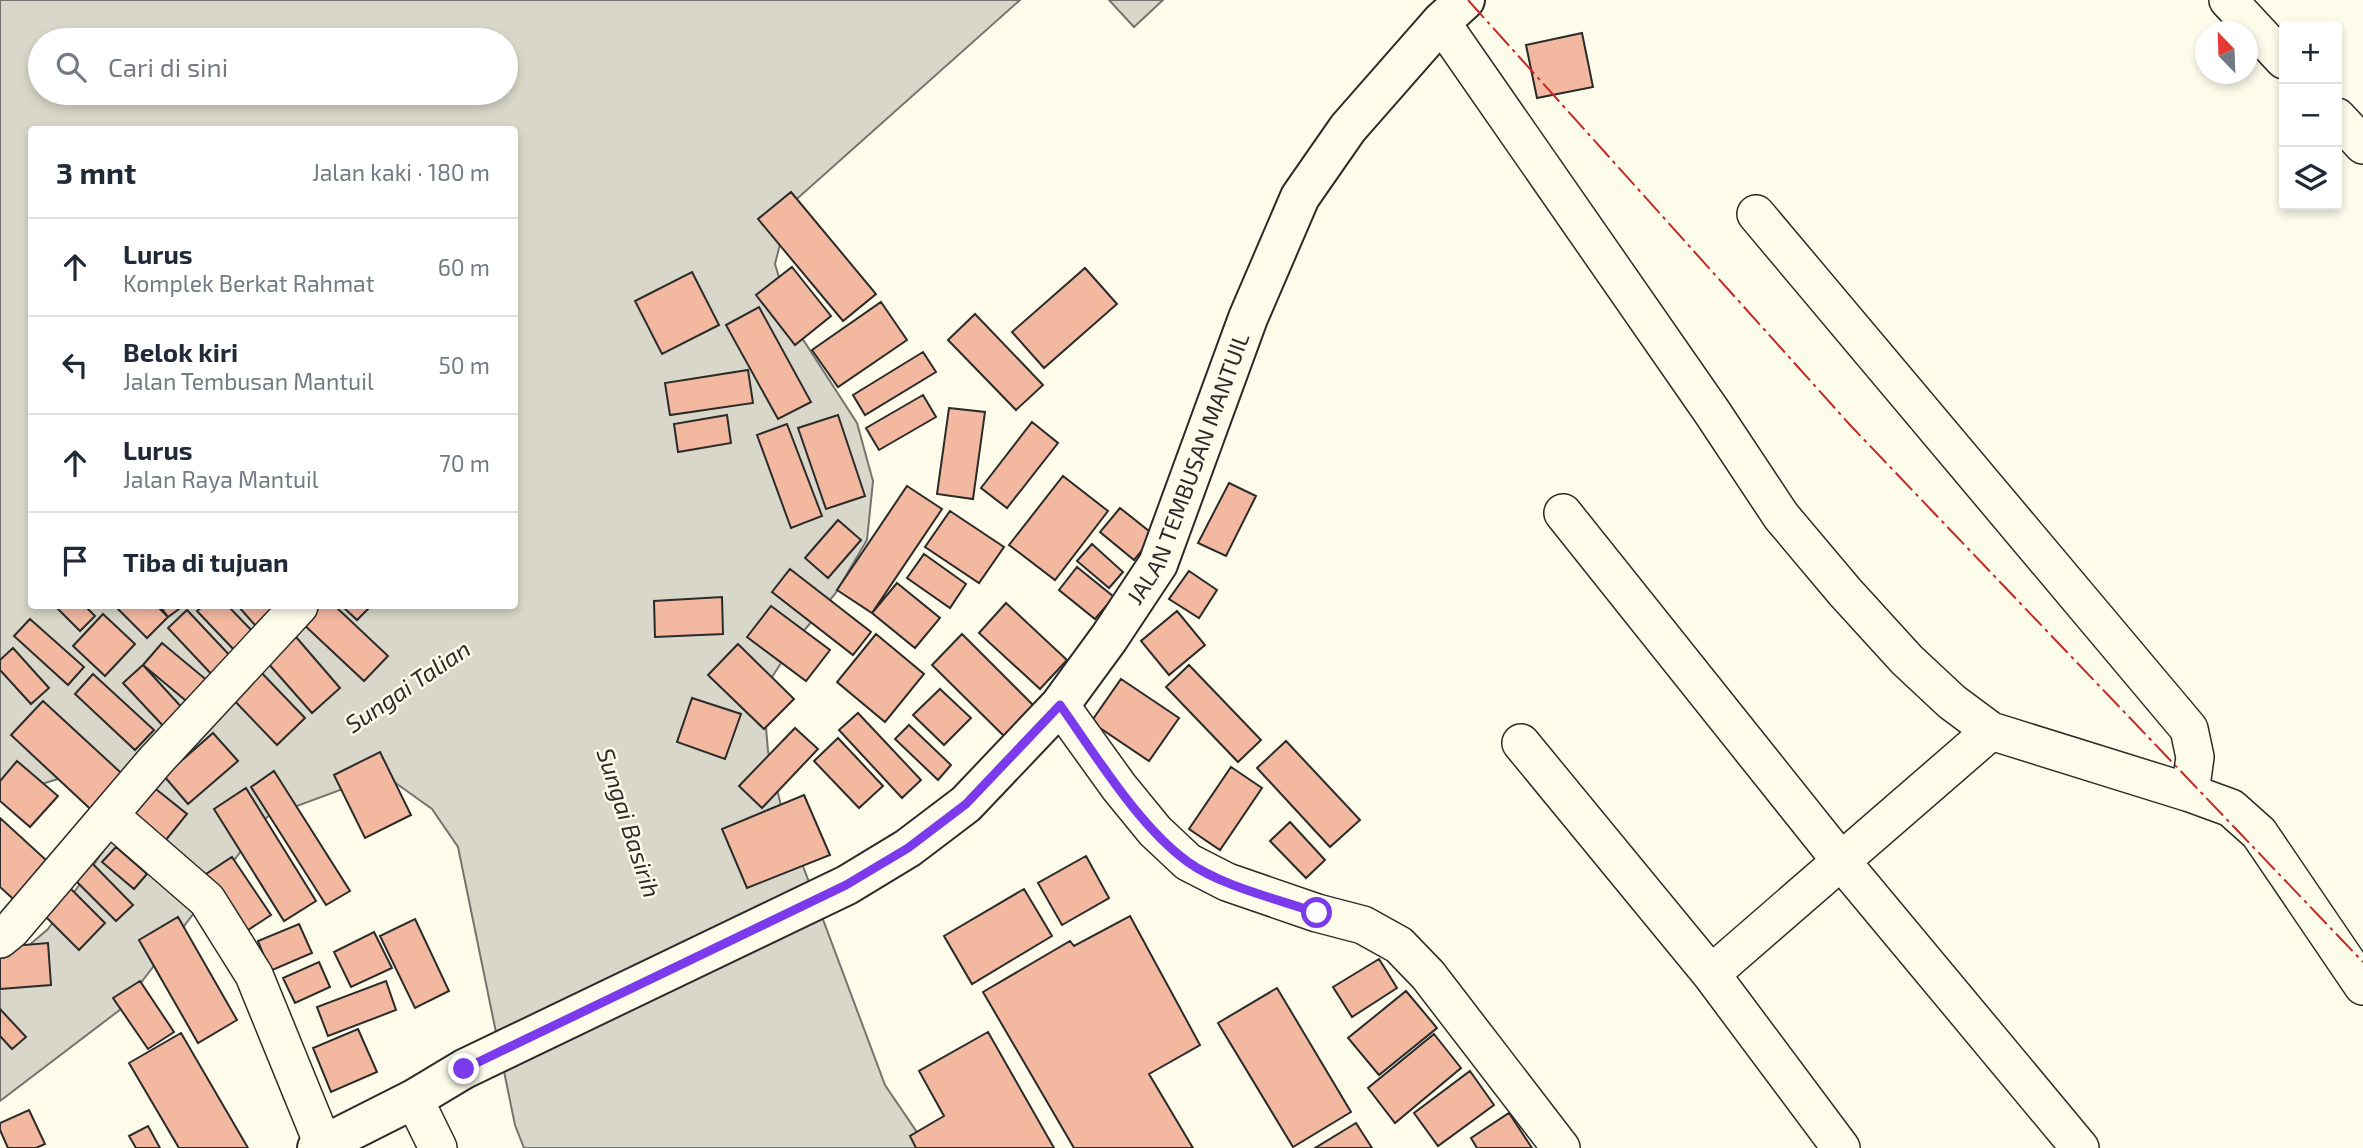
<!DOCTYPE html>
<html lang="id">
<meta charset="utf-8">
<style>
:root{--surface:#fff;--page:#f6f6f7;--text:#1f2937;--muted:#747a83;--line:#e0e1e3}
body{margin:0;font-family:"Exo 2",sans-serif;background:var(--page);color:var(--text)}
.controls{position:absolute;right:21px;top:21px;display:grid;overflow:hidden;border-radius:7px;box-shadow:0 4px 10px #0003}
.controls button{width:63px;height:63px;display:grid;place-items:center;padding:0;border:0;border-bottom:2px solid var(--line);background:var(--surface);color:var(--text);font:35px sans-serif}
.compass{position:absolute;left:2195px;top:21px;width:63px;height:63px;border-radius:50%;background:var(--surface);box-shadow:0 4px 10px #0003;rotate:337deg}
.stop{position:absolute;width:21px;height:21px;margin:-16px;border:5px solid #7c3aed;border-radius:50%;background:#fff}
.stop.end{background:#7c3aed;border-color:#fff;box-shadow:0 2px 7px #0008}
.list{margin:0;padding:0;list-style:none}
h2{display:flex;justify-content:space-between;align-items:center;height:91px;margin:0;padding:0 28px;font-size:30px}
h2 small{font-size:23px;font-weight:400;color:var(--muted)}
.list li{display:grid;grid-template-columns:46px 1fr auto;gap:21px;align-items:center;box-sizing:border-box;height:98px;padding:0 28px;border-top:2px solid var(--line)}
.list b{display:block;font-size:26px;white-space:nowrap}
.list p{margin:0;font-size:23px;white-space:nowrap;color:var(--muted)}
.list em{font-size:23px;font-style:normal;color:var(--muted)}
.icon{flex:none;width:38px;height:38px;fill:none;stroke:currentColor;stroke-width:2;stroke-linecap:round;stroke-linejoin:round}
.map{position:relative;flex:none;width:2363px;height:1148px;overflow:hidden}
.search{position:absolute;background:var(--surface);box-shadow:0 4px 10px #0003;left:28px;top:28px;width:490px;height:77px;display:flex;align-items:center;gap:18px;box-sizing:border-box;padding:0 24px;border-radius:38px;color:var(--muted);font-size:26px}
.panel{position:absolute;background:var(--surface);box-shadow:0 4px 10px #0003;left:28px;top:126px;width:490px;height:483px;border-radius:7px}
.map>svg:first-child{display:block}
.water{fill:#d8d7c9;stroke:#74746e;stroke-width:2;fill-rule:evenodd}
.building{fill:#f2b8a0;stroke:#2b2b2b;stroke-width:2}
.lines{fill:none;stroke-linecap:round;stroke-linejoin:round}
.minor-casing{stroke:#2b2b2b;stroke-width:40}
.tertiary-casing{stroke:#2b2b2b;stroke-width:42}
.minor{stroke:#fdfbea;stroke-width:37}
.tertiary{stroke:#fdfbea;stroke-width:38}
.power{stroke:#c62828;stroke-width:2;stroke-dasharray:24 5 3.5 5;stroke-linecap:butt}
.route{stroke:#7c3aed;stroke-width:9}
.labels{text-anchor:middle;stroke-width:5;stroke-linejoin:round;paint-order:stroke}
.street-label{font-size:23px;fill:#2b2b2b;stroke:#fdfbea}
.water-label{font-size:24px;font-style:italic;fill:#2b2b2b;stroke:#fdfbea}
</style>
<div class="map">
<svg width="2363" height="1148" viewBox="0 0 2363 1148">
<rect width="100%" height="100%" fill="#fdfbea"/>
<path class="water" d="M0 0H1020L790 205 775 264 793 324 857 423 873 481 867 540 835 594 796 640 763 691 768 751 782 810 885 1085 921 1138 931 1148H524L515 1125 458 847 432 809 383 774 267 817 121 1009 0 1101V970L48 929 131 812 87 770 0 797ZM40 40H506V93H40ZM32 130H514V606H32Z
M1109 0H1163L1134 27Z"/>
<path class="building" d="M1582 33 1593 87 1537 98 1526 45Z
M791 192 876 294 843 321 758 219Z
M792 267 831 316 795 345 756 295Z
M1085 268 1117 304 1044 368 1012 332Z
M692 272 719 325 662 354 635 301Z
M881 302 907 340 838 387 812 350Z
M759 307 811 402 778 419 726 325Z
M975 314 1043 385 1016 410 948 340Z
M923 352 936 372 865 415 853 395Z
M748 370 753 403 670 415 665 383Z
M923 395 936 417 879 450 866 428Z
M949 408 985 412 973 499 937 494Z
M727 415 731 443 678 452 674 424Z
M838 415 865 496 826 509 798 428Z
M1032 422 1058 443 1007 508 981 488Z
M787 424 822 516 791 528 757 435Z
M1063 476 1108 511 1055 580 1009 545Z
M1229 483 1256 496 1226 556 1198 543Z
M907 486 942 509 872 613 837 590Z
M1120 508 1154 535 1134 560 1100 532Z
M950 511 1004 547 979 583 925 547Z
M838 520 861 540 828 578 805 558Z
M1092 544 1123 572 1109 588 1077 561Z
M924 554 966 584 950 608 907 578Z
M1077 567 1114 597 1095 619 1059 590Z
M790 569 871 632 853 655 772 592Z
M1189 571 1217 590 1199 618 1169 599Z
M897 583 940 618 915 648 872 613Z
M722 597 723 634 655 637 654 601Z
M1006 603 1067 660 1040 689 979 633Z
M55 606H85L95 616 80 631Z
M115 606H157L168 617 147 638Z
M160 606H183L168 617Z
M203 606H228L256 635 237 653 197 611Z
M238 606H295L263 634Z
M317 606H335L388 656 364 681 301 622Z
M342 606H371L357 620Z
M771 606 830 650 806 681 747 637Z
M187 610 235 661 216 679 168 628Z
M1177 611 1205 645 1169 675 1141 641Z
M103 614 135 644 105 676 73 646Z
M30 619 84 667 68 685 14 636Z
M876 634 924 674 885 722 837 682Z
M962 634 1039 711 1009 741 932 665Z
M296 637 340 688 312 713 267 662Z
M162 643 215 687 196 709 143 665Z
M738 644 794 699 764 729 708 675Z
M13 648 49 688 31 704 0 670V660Z
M143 665 185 711 166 729 123 683Z
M1189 665 1261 740 1238 762 1166 687Z
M256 667 305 718 277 745 227 693Z
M93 674 154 730 135 750 75 694Z
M1121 679 1179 718 1149 761 1091 722Z
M940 689 971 718 944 745 913 715Z
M692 698 741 714 725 759 677 742Z
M43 701 132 783 100 818 11 735Z
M858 713 921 780 902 798 839 730Z
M909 725 951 765 938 780 895 739Z
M795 728 818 749 762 808 739 786Z
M213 733 238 761 188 804 164 776Z
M838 738 883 786 859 808 814 761Z
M1286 741 1360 820 1330 847 1257 768Z
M380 752 411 815 365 838 334 775Z
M17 761 58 796 30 827 0 801V781Z
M1231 767 1262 788 1220 850 1189 829Z
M274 771 350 891 326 905 251 787Z
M147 782 187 814 161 846 121 813Z
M246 788 316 901 284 921 214 809Z
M804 795 830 855 747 888 722 829Z
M0 818 58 871 23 908 0 887Z
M1290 822 1325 860 1306 878 1270 841Z
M116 847 147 874 134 889 102 862Z
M83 854 133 905 116 921 66 871Z
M1086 856 1109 898 1062 925 1038 883Z
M232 857 271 915 245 932 206 874Z
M63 881 105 923 79 950 37 908Z
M1024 889 1052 936 972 984 944 936Z
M1130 916 1200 1045 1149 1074 1193 1148H1074L983 992 1070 941 1074 946Z
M178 917 237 1020 198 1043 139 940Z
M415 919 449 991 415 1008 380 936Z
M299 924 312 953 270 971 258 941Z
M374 932 392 968 351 987 334 952Z
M48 943 51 985 0 989V947Z
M1379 959 1397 988 1352 1017 1333 987Z
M319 962 330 987 295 1003 283 978Z
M140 981 174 1032 148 1049 113 998Z
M386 981 396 1010 328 1036 317 1007Z
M1277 988 1351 1112 1293 1147 1218 1023Z
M1406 991 1437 1028 1379 1075 1348 1038Z
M0 1009 26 1037 12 1049 0 1036Z
M358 1029 377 1072 331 1092 313 1048Z
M988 1032 1054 1148H916L910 1136 944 1116 919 1071Z
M181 1033 248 1148H179L129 1063Z
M1434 1034 1461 1068 1395 1123 1368 1088Z
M1470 1071 1494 1105 1438 1146 1414 1113Z
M29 1110 45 1144 36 1148H8L0 1130V1123Z
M1509 1113 1532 1148H1477L1471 1138Z
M1356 1123 1372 1148H1315Z
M148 1126 160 1148H136L129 1136Z"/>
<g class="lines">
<g class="minor-casing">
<path id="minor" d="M2228 0 2284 60
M1441 22 1712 412 1781 516 1845 592 1907 660 1952 702 1991 731 2190 793 2231 808 2259 833 2363 986
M2337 117 2363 145
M1756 214 2189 729 2195 757 2190 793
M1563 513 1841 861 2080 1148
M1060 705 1119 787 1155 831 1188 862 1227 882 1317 913 1363 925 1399 945 1428 975 1561 1148
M1521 743 1711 974 1841 1148
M109 815 207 900 254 975 323 1144
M0 939 11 930 156 760 299 606
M1711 974 1991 731
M414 1099 438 1148"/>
</g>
<g class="tertiary-casing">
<g id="tertiary">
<path id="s1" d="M317 1148 414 1099 464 1069 847 885 908 848 966 804 1060 705 1109 638 1158 564 1248 318 1300 197 1348 128 1441 22 1465 0"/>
</g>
</g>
<use href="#minor" class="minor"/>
<use href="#tertiary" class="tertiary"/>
<path class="power" d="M1468 0 1851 426 2363 962"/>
</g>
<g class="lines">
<path class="route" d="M464 1069 846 885 908 848 966 804 1060 705C1095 754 1139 827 1188 862 1221 886 1278 899 1317 913"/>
</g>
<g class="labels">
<g class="street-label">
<text dy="8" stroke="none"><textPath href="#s1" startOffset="1144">JALAN TEMBUSAN MANTUIL</textPath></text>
</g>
<g class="water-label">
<text transform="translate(408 687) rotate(-34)" y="8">Sungai Talian</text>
<text transform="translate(628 823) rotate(72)" y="8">Sungai Basirih</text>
</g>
</g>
</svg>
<div class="controls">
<button>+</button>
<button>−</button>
<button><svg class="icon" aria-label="layers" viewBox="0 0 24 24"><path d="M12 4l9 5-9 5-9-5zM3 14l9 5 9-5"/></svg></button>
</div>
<svg class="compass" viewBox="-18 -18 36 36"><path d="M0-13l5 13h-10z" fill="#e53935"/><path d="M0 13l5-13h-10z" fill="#747a83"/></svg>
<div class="stop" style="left:1317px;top:913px"></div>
<div class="stop end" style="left:464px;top:1069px"></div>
<div class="search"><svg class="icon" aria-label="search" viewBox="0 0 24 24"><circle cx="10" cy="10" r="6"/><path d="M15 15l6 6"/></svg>Cari di sini</div>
<section class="panel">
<h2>3 mnt<small>Jalan kaki · 180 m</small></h2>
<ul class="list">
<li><svg class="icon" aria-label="ahead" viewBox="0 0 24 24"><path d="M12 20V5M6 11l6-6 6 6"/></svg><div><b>Lurus</b><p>Komplek Berkat Rahmat</p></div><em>60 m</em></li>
<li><svg class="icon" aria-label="left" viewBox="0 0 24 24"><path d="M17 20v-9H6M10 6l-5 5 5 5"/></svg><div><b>Belok kiri</b><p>Jalan Tembusan Mantuil</p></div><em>50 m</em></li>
<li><svg class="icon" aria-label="ahead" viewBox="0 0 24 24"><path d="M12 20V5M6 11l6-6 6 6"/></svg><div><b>Lurus</b><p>Jalan Raya Mantuil</p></div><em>70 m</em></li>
<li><svg class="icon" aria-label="arrive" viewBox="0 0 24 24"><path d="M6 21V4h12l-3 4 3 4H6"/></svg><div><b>Tiba di tujuan</b></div></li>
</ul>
</section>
</div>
